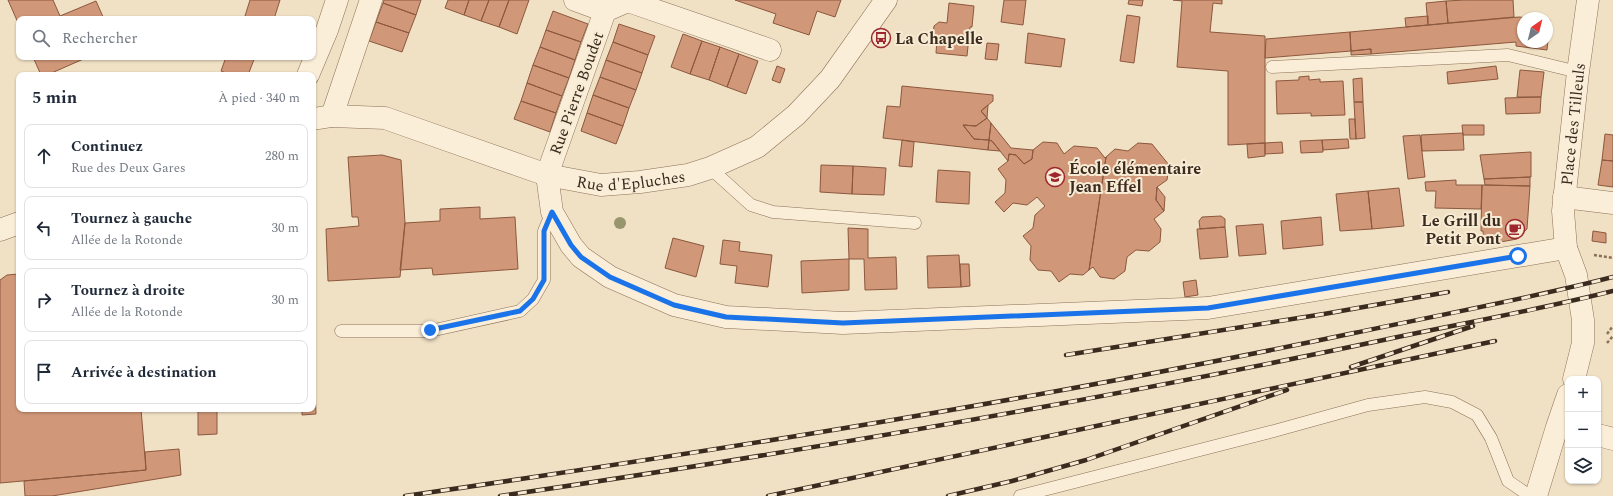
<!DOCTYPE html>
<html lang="fr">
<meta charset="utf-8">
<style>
:root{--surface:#fff;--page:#f6f6f7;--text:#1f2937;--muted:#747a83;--line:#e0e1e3}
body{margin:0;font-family:Spectral,serif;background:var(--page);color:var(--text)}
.controls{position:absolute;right:12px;bottom:12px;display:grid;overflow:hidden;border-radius:8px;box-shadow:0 1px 3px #0004}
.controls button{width:36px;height:36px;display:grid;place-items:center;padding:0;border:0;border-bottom:1px solid var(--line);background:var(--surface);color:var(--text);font:20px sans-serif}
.compass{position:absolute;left:1517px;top:12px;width:36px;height:36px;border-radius:50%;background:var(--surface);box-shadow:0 1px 3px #0004;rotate:35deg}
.stop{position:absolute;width:12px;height:12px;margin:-9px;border:3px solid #1a73e8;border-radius:50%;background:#fff}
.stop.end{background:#1a73e8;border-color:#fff;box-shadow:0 1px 4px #0008}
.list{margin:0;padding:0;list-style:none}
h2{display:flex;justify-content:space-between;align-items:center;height:52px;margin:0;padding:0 16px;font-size:17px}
h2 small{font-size:13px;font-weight:400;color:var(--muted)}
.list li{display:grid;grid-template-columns:26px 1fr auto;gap:12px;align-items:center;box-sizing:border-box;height:64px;margin:0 8px 8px;padding:0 8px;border:1px solid var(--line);border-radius:8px}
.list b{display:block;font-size:15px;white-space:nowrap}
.list p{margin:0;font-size:13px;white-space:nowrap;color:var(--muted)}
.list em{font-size:13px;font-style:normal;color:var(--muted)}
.icon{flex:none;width:22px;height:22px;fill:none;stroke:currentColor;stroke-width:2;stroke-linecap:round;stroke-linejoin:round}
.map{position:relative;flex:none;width:1613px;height:496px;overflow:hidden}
.search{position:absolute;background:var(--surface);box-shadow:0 1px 3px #0004;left:16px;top:16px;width:300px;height:44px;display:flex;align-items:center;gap:10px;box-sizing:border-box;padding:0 14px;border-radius:8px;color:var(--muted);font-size:15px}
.panel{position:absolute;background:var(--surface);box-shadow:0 1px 3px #0004;left:16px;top:72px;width:300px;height:340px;border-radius:8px}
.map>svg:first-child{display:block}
.building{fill:#d09778;stroke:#8c583e}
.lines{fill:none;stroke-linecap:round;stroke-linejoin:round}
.service-casing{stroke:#8c7159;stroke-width:13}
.minor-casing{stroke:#8c7159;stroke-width:23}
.tertiary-casing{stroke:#8c7159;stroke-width:23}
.path{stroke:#8c7159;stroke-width:2.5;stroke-dasharray:3 2;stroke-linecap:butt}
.service{stroke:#faeed8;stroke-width:12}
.minor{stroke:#faeed8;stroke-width:22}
.tertiary{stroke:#faeed8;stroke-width:22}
.rail-casing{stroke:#3b2a1e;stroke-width:4.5}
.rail{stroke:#f7ebd4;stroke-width:3;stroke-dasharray:9;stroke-linecap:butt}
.tree{fill:#97966c}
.route{stroke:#1a73e8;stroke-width:5}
.labels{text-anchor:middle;stroke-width:4;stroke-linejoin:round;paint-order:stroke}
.poi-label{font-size:16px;font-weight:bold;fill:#3b2a1e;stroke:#f7ebd4;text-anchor:start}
.street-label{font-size:16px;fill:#3b2a1e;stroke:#f7ebd4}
</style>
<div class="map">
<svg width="1613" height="496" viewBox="0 0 1613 496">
<rect width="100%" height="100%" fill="#f0e0c4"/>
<path class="building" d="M8 0H53L60 16 96 1 104 19H19V25Z
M250 0H280L274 19H254L245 16Z
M384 0H421L416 15 383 3Z
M448 0H469L464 15 445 8Z
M469 0H489L481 21 464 15Z
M489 0H509L499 27 481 21Z
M509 0H529L517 34 499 27Z
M735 0H841L835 17 817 11 809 35 773 23 776 14Z
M1004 0H1026L1023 25 1001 22Z
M1129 0H1143L1142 6 1128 4Z
M1173 0H1222V4L1213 3 1210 32 1265 36V143L1228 145V71L1177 67 1182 1Z
M1465 0H1513L1514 17 1448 23 1446 1Z
M1446 1 1448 23 1428 25 1426 3Z
M383 3 416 15 409 33 376 22Z
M949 3 974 6 972 27H970L967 56 936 53 937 39 933 34 934 26 939 22 947 23Z
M553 11 588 24 581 42 546 30Z
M1127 15 1140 17 1134 63 1120 61Z
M1428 16V25L1406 27 1405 18Z
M1519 17 1529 18H1523V42H1547V20H1550L1547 50 1516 46V42L1371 54V49L1351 51 1350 32Z
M376 22 409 33 402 52 369 41Z
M619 24 655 36 648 55 613 42Z
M546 30 581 42 575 60 540 47Z
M1350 32 1351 51 1265 58 1266 39Z
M1028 33 1065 39 1061 67 1025 63Z
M683 34 702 41 690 74 671 67Z
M702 41 720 47 709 80 690 74Z
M613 42 648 55 642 73 606 60Z
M987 43 999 44 997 60 985 59Z
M540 47 575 60 569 78 533 65Z
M720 47 739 54 727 87 709 80Z
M1371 49V54L1351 55V51Z
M739 54 758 61 746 94 727 87Z
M33 57H88L47 75H41Z
M226 57H255L248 75H231L221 71Z
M606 60 642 73 636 90 600 77Z
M533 65 569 78 562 96 527 83Z
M777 66 785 69 780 83 772 80Z
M1496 66 1498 79 1448 84 1447 72Z
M1520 70 1544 72 1541 97H1517Z
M1309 76V80L1320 79V82L1343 81 1345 115 1311 116V113L1277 114 1276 81 1299 80V77Z
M600 77 636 90 629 108 593 95Z
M1362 78 1363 102H1354L1353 79Z
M527 83 562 96 556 113 521 101Z
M902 86 993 95V101L981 111 987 118 976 126 963 125 974 139 989 140 988 150 883 138 887 106 900 107Z
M593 95 629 108 623 126 587 113Z
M1541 97 1540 113 1506 114 1505 98Z
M521 101 556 113 550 132 514 119Z
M1354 102H1363L1365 138 1356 139Z
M988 105 987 118 981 111Z
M587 113 623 126 616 144 581 131Z
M987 118 991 123 989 140 974 139 963 125 976 126Z
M1349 119H1355L1356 139H1350Z
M991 123 1011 148 1033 150 1032 159 1024 164 1016 155 1009 154 1008 161 992 141 989 140Z
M1462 125H1484V135H1463Z
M1463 133 1464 150 1422 151 1421 135Z
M1605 134 1613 135V161L1602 160Z
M1420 135 1425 177 1408 179 1403 136Z
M1348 139 1349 148 1323 150 1322 140Z
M902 140 914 142 912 167 899 166Z
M989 140 992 141 1000 151 988 150Z
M1322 140 1323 152 1301 153 1300 141Z
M1043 142 1057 143 1064 154 1074 146 1097 148 1105 158 1106 157 1089 270 1083 275 1070 274 1059 282 1051 271 1038 270 1030 260 1031 246 1023 236 1033 228 1035 215 1045 206 1037 197 1027 205 1013 203 1004 212 995 202 1005 193 1006 180 998 169 1008 161 1009 154 1016 155 1024 164 1032 159 1033 150Z
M1282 142 1283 153 1265 154V143Z
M1138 143 1152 144 1169 165 1167 180 1157 187 1156 200 1164 211 1154 219 1161 229 1160 242 1149 251 1136 250 1127 257 1125 271 1114 279 1100 277 1093 267 1089 270 1106 157 1115 149 1128 151Z
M1265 143V156L1248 158 1247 144Z
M1531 152V177L1484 179 1480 155Z
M382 155 401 160 405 223 400 277 328 281 326 229 359 226 358 217H352L348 157Z
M1602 160 1613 161V187L1598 185Z
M821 165 853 166 852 194 820 192Z
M853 166 886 168 884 195 852 194Z
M938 170 970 172 969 204 936 202Z
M1530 177V186L1485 185 1484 179Z
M1456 180V185H1482L1481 209 1435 208 1436 191H1426L1425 182Z
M1482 185 1530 186 1527 229 1517 239 1484 245 1483 231H1481V229Z
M1157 187 1165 197 1164 211 1156 200Z
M1399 188 1404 226 1372 229 1368 191Z
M1368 191 1372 229 1340 231 1336 194Z
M480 207V219L515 217 518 269 433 275 432 268 400 270 405 223 440 221V209Z
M1221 216 1225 219V227L1200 229 1199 221 1202 217Z
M1321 217 1323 245 1283 249 1281 221Z
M1263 224 1266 254 1239 256 1236 226Z
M1225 227 1228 257 1200 259 1197 229Z
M848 228 868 229V258L896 257 897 289 865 290 864 259H849Z
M1593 231 1606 233V243L1592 241Z
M673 238 704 246 696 277 665 268Z
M723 240 740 242 739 251 772 255 768 287 735 283 737 266 720 264Z
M959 255 961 287 928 288 927 256Z
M849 259V290L802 293 801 261Z
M960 264H969L970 286 961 287Z
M19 274V409H141L146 470 0 483V280L7 275Z
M1196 280 1198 295 1185 297 1183 282Z
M313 341 316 414 302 415V409H313Z
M198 410H217V434L198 435Z
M179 449 181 475 52 496H25L24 481 146 470 145 452Z"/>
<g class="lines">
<g class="service-casing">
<path id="service" d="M1272 67 1508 55 1578 72
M710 168 751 205 773 212 915 223
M341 331H430L520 311 533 299 544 280V231L552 212
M1020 496 1274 431 1368 405 1425 397 1452 402 1477 415 1491 438 1508 481 1530 496"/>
</g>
<g class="minor-casing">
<g id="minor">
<path d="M575 0 605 11 547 175 552 212 571 245 581 257 610 277 674 305 726 317 843 323 1208 308 1566 248"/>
<path d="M605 11 628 1 770 50"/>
<path d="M308 75 327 30 337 0"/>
<path d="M332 116 371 0"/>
<path d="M1564 197 1613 203"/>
<path id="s1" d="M1574 379 1583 343V320L1576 275 1566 248 1563 211 1578 72 1588 0"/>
<path d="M1598 435 1613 439"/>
<path d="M1536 496 1557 427 1568 395"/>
</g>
</g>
<g class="tertiary-casing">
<g id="tertiary">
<path id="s2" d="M313 119 332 116 385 118 547 175 601 185 640 182 688 175 710 168 757 147 796 115 830 79 886 0"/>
<path d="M0 230 19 223"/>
</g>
</g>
<path class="path" d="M1594 255 1613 258
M1607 334 1613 326
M1607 343 1613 336"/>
<use href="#service" class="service"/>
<use href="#minor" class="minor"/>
<use href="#tertiary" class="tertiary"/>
<g class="rail-casing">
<path id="rail" d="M1066 355 1324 314 1448 292
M1351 367 1473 326
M405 496C723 450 1040 399 1354 333 1440 315 1527 299 1613 277
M500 496C793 453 1084 403 1374 342 1453 325 1534 311 1613 291
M768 496 1495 341
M948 496 1012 481 1086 460 1287 390"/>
</g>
<use href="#rail" class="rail"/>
</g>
<circle class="tree" cx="620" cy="223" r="6"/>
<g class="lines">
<path class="route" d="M430 330 520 311 533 299 544 280V231L552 212 571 245 581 257 610 277 674 305 726 317 843 323 1208 308 1518 256"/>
</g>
<defs>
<g id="bus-ring" transform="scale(1)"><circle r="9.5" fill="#f7ebd4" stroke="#9e272f" stroke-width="1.5"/><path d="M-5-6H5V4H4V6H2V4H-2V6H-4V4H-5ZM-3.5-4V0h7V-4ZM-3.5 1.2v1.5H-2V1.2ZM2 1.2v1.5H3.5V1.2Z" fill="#9e272f"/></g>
<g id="school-ring" transform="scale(1)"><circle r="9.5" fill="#f7ebd4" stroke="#9e272f" stroke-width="1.5"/><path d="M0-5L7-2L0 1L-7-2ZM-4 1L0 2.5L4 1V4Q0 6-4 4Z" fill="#9e272f"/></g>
<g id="cafe-ring" transform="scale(1)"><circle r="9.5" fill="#f7ebd4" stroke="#9e272f" stroke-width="1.5"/><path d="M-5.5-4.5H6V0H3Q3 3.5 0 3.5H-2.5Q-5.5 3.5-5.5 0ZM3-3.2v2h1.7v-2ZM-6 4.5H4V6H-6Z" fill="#9e272f"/></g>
</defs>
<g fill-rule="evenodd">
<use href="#bus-ring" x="881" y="38"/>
<use href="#school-ring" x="1055" y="177"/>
<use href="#cafe-ring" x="1515" y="229"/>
</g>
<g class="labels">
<g class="poi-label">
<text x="895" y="44">La Chapelle</text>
<text x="1069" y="174">École élémentaire<tspan x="1069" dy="18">Jean Effel</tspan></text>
<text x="1501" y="226" text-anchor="end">Le Grill du<tspan x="1501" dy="18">Petit Pont</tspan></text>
</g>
<g class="street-label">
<text transform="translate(576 93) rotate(-70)" y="6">Rue Pierre Boudet</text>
<text dy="6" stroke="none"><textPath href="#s1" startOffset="259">Place des Tilleuls</textPath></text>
<text dy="6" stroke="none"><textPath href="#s2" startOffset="329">Rue d'Epluches</textPath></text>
</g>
</g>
</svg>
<div class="controls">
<button>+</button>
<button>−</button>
<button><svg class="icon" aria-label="layers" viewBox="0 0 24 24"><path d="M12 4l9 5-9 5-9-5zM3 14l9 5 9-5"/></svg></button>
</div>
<svg class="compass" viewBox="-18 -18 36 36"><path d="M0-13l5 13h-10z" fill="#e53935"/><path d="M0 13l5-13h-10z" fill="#747a83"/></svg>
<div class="stop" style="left:1518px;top:256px"></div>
<div class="stop end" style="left:430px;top:330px"></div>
<div class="search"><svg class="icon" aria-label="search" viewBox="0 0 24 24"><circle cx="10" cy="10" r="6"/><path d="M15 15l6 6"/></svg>Rechercher</div>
<section class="panel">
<h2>5 min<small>À pied · 340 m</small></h2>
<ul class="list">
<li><svg class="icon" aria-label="ahead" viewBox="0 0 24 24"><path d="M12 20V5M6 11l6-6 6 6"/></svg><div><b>Continuez</b><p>Rue des Deux Gares</p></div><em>280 m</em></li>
<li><svg class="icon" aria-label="left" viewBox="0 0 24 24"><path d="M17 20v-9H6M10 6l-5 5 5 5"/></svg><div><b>Tournez à gauche</b><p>Allée de la Rotonde</p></div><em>30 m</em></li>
<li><svg class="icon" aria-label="right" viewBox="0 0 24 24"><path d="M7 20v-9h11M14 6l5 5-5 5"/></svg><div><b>Tournez à droite</b><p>Allée de la Rotonde</p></div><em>30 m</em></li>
<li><svg class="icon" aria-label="arrive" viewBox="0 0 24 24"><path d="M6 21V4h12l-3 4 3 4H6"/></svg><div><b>Arrivée à destination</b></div></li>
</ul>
</section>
</div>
